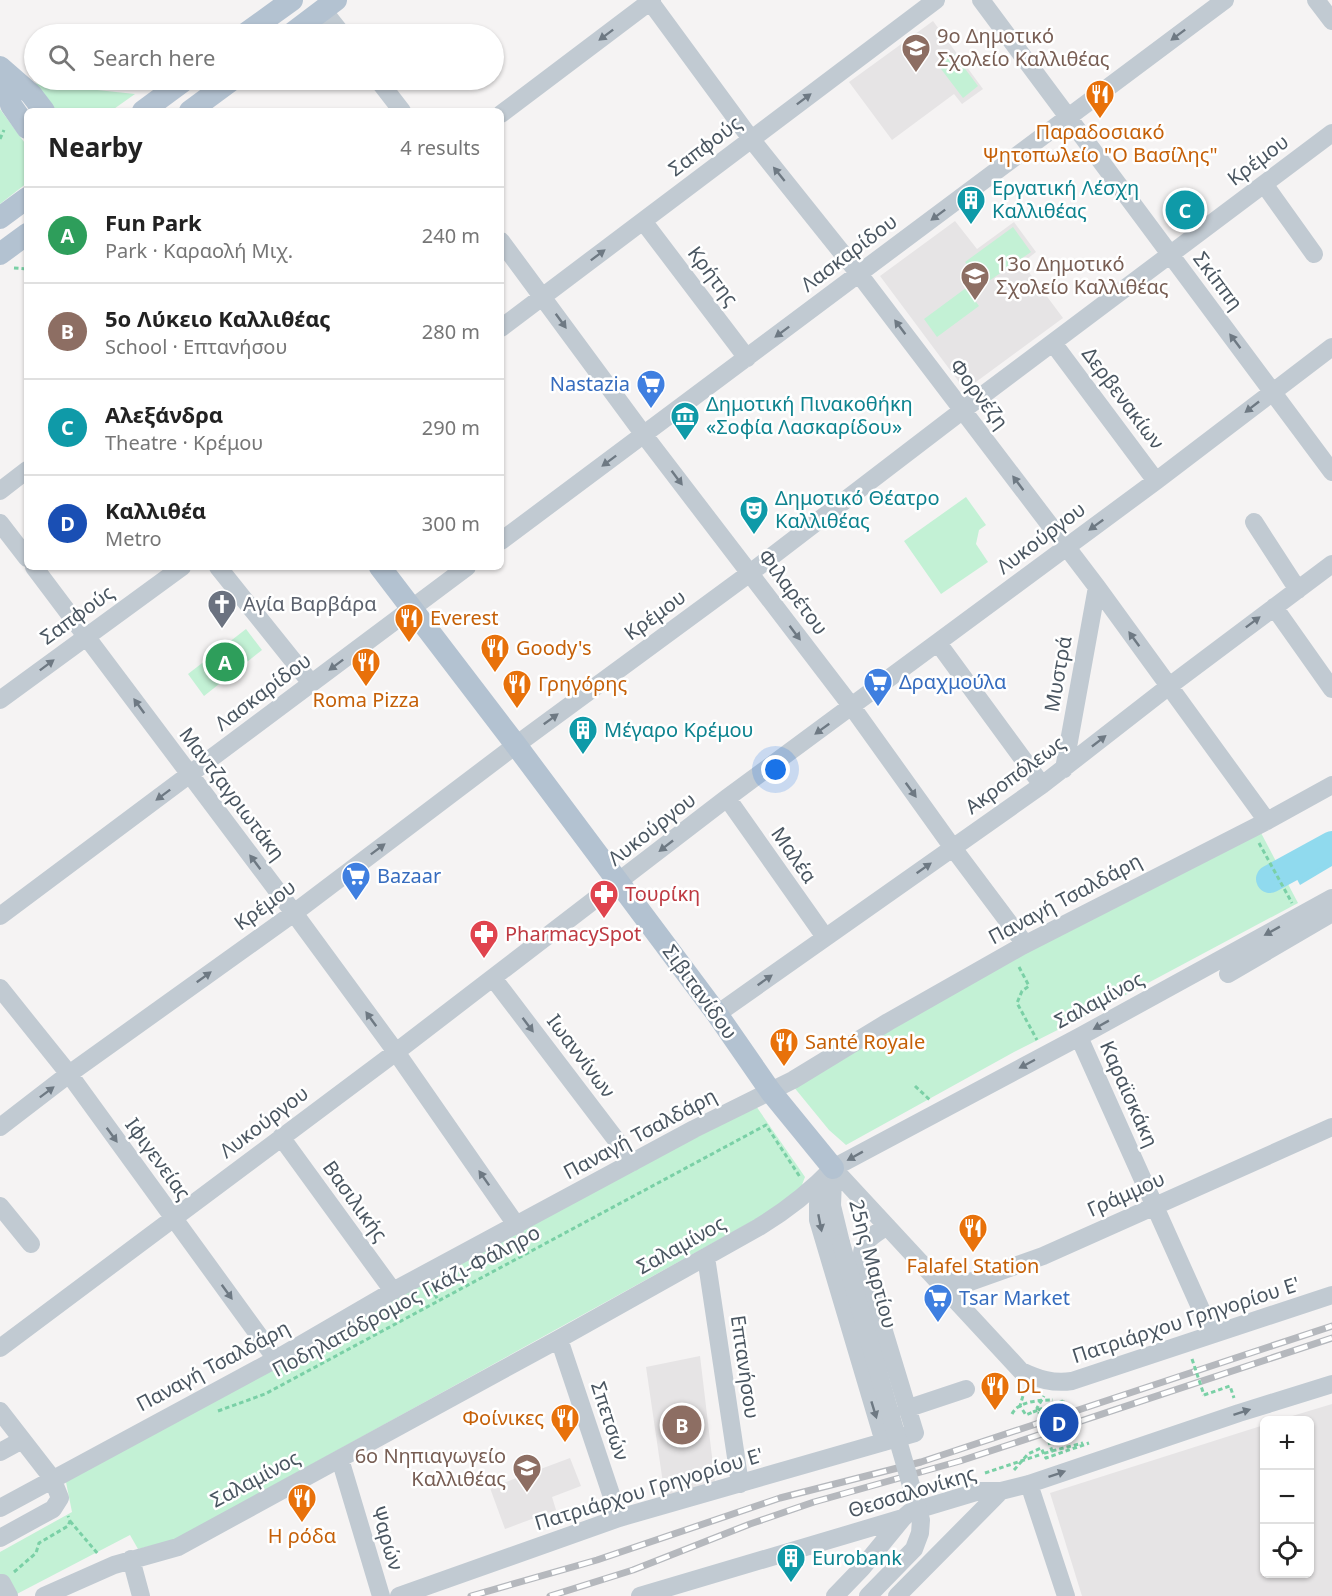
<!DOCTYPE html>
<meta charset="utf-8">
<style>
:root{--surface:#fff;--page:#f2f2f2;--text:#222;--muted:#767676;--line:#e0e0e0;--accent:#1a73e8}
body{margin:0;font-family:"Noto Sans",sans-serif;background:var(--page);color:var(--text)}
.controls{position:absolute;right:18px;bottom:18px;display:grid;overflow:hidden;border-radius:9px;box-shadow:0 2px 4px #0004}
.controls button{width:54px;height:54px;display:grid;place-items:center;padding:0;border:0;border-bottom:2px solid var(--line);background:var(--surface);color:var(--text);font:30px sans-serif}
.you{position:absolute;left:776px;top:770px;width:21px;height:21px;margin:-15px;border:4px solid #fff;border-radius:50%;background:#1a73e8;box-shadow:0 0 0 9px #1a73e833}
.badge{display:grid;place-items:center;width:39px;height:39px;border-radius:50%;background:var(--accent);color:#fff;font-size:20px;font-weight:700}
.pin{position:absolute;translate:-50% -50%;border:3px solid #fff;box-shadow:0 2px 6px #0006}
.list{margin:0;padding:0;list-style:none}
h2{display:flex;justify-content:space-between;align-items:center;height:78px;margin:0;padding:0 24px;font-size:26px}
h2 small{font-size:20px;font-weight:400;color:var(--muted)}
.list li{display:grid;grid-template-columns:39px 1fr auto;gap:18px;align-items:center;box-sizing:border-box;height:96px;padding:0 24px;border-top:2px solid var(--line)}
.list b{display:block;font-size:22px;white-space:nowrap}
.list p{margin:0;font-size:20px;white-space:nowrap;color:var(--muted)}
.list em{font-size:20px;font-style:normal;color:var(--muted)}
.icon{flex:none;width:33px;height:33px;fill:none;stroke:currentColor;stroke-width:2;stroke-linecap:round;stroke-linejoin:round}
.map{position:relative;flex:none;width:1332px;height:1596px;overflow:hidden}
.search{position:absolute;background:var(--surface);box-shadow:0 2px 4px #0004;left:24px;top:24px;width:480px;height:66px;display:flex;align-items:center;gap:15px;box-sizing:border-box;padding:0 21px;border-radius:33px;color:var(--muted);font-size:22px}
.panel{position:absolute;background:var(--surface);box-shadow:0 2px 4px #0004;left:24px;top:108px;width:480px;height:462px;border-radius:9px}
.map>svg:first-child{display:block}
.education{fill:#e6e4e5}
.green{fill:#c3f1d5}
.water{fill:#90daee}
.lines{fill:none;stroke-linecap:round;stroke-linejoin:round}
.river{stroke:#90daee;stroke-width:28}
.path{stroke:#7ad0a6;stroke-width:3;stroke-dasharray:4.5 3;stroke-linecap:butt}
.minor{stroke:#c1cad2;stroke-width:18}
.major{stroke:#b3c2d1;stroke-width:22}
.rail-casing{stroke:#b5b8bd;stroke-width:7}
.rail{stroke:#fff;stroke-width:4.5;stroke-dasharray:14;stroke-linecap:butt}
.path-bridge{stroke:#7ad0a6;stroke-width:3;stroke-dasharray:4.5 3;stroke-linecap:butt}
.minor-bridge{stroke:#c1cad2;stroke-width:18}
.oneway{fill:#6e7983}
.labels{text-anchor:middle;stroke-width:5;stroke-linejoin:round;paint-order:stroke}
.education-label{font-size:20px;fill:#785e54;stroke:#fff;text-anchor:start}
.food-label{font-size:20px;fill:#c56008;stroke:#fff;text-anchor:start}
.street-label{font-size:20px;fill:#4a5661;stroke:#fff}
.culture-label{font-size:20px;fill:#0d838f;stroke:#fff;text-anchor:start}
.shop-label{font-size:20px;fill:#366cbe;stroke:#fff;text-anchor:start}
.worship-label{font-size:20px;fill:#5b616d;stroke:#fff;text-anchor:start}
.health-label{font-size:20px;fill:#be3a42;stroke:#fff;text-anchor:start}
</style>
<div class="map">
<svg width="1332" height="1596" viewBox="0 0 1332 1596">
<rect width="100%" height="100%" fill="#f5f3f3"/>
<path class="education" d="M933 21 983 89 962 104 954 94 892 140 849 82Z
M955 221 977 249 1014 222 1036 252 1022 263 1063 318 965 390 880 276Z
M700 1356 715 1482 665 1497 646 1367Z
M1332 1404V1596H1082L1050 1493 1264 1425V1574H1310V1420H1279Z
M570 1458 581 1486 552 1497 556 1510 505 1529 490 1488Z"/>
<path class="green" d="M954 54 978 86 963 98 938 65Z
M31 83 135 94 111 111H56Z
M0 109 27 146V183L0 204Z
M1013 227 1031 252 983 285 965 262Z
M966 288 979 306 937 337 924 319Z
M966 497 986 525 979 530 976 544 988 562 941 594 904 541Z
M246 629 262 650 204 696 188 674Z
M1260 831 1298 903 1103 1007 1014 1052 846 1145 829 1130 793 1086 1019 956Z
M756 1106 805 1177 800 1190 776 1208 175 1540 138 1549 130 1535 13 1596H0V1552L72 1512 65 1477 500 1238Z"/>
<path class="water" d="M1332 836V866L1300 885 1287 860Z"/>
<g class="lines">
<path class="river" d="M1270 879 1332 845"/>
<path class="path" d="M70 80 145 87
M0 139 4 130
M14 268 27 269
M1259 843 1292 903
M1019 967 1029 986 1022 991 1017 1003 1037 1040
M915 1086 930 1100
M431 1288 438 1300
M982 1384 1004 1377
M1025 1389 1020 1406 1026 1415 1033 1412
M1204 1395 1230 1386 1234 1398
M1038 1410 1063 1401V1399
M218 1411 265 1394 766 1125 800 1177
M1012 1414C1018 1401 1040 1400 1053 1400
M1052 1451 1083 1443
M1014 1470 1028 1454 1041 1448 1046 1458 1089 1443
M985 1473 1042 1454
M70 1521 98 1554
M14 1572 36 1553 39 1543 68 1526 70 1521 68 1516"/>
<path class="minor" d="M649 0 751 139 859 274 1097 587 1267 821
M981 0 1332 472
M1316 0 1332 21
M323 10 342 34
M378 80 402 111
M501 114 652 0
M1264 184 1314 254
M643 221 747 358
M501 241 644 435 852 707 953 848 1025 944
M501 328 936 0
M1053 343 1156 481
M0 491 27 470
M1254 522 1298 590
M0 523 27 558
M501 541 1225 0
M34 567 294 913 396 1052 517 1226
M218 567 311 683
M1274 607 1332 689
M938 643 1042 785
M0 700 182 567
M1064 769 1097 587
M727 798 825 937
M0 916 467 567
M1228 974 1332 913
M493 978 633 1162
M0 988 69 1074 276 1359
M717 1014 1042 785 1168 687 1332 564
M1079 1037 1212 1334
M0 1127 69 1074 294 913 516 745 750 573 963 410 1332 133
M281 1137 393 1291
M833 1168 1021 1371C1038 1379 1053 1384 1072 1381L1332 1295
M830 1175 818 1204V1220L884 1442
M833 1178 832 1206 841 1243
M0 1206 31 1244
M706 1257 740 1484
M935 1276 949 1281 970 1282 1043 1256 1332 1127
M559 1339 619 1518
M0 1348 396 1052 727 798 1156 481 1332 347
M906 1409 966 1389
M0 1411 52 1478 60 1498 53 1509 0 1538
M0 1452 22 1440
M340 1459 381 1596
M1029 1484 1066 1596
M0 1508 276 1359 393 1291 694 1129 793 1080 888 1022 1022 946 1267 821 1332 785
M131 1559 141 1596
M0 1583H2L9 1596
M44 1596 114 1565 178 1547 559 1339 759 1227C787 1210 811 1191 833 1168L1079 1037 1332 898
M399 1596 619 1518 915 1433 862 1259C860 1241 874 1235 887 1226
M640 1596 903 1518 910 1512 980 1491H1001L1029 1484 1239 1413 1332 1384
M835 1596 862 1568 903 1518
M897 1596 1001 1491"/>
<path class="major" d="M245 34 292 0
M291 34 336 0
M0 67 31 94 44 111
M4 73 11 105 27 128
M143 111 185 80
M190 111 232 80
M0 218 27 198
M0 254 27 234
M380 567 516 745 717 1014 771 1092 833 1168"/>
<g class="rail-casing">
<path id="rail" d="M471 1596 597 1560 780 1498 921 1462 1332 1326
M550 1596 633 1570 750 1524 814 1502 960 1461 1332 1338"/>
</g>
<use href="#rail" class="rail"/>
<path class="path-bridge" d="M1192 1359 1204 1395
M1038 1410 1037 1408 1044 1396
M1033 1412 1038 1410 1052 1451 1042 1454"/>
<path class="minor-bridge" d="M841 1243 921 1520 920 1533 914 1549 868 1596"/>
</g>
<defs><path id="oneway-solid" d="M-6-.8H1V-3.2L6.5 0L1 3.2V.8H-6Z" transform="scale(1.5)"/></defs>
<g class="oneway">
<use href="#oneway-solid" transform="translate(606 35) rotate(143)"/>
<use href="#oneway-solid" transform="translate(1178 35) rotate(143)"/>
<use href="#oneway-solid" transform="translate(804 99) rotate(-37)"/>
<use href="#oneway-solid" transform="translate(779 174) rotate(-129)"/>
<use href="#oneway-solid" transform="translate(938 215) rotate(143)"/>
<use href="#oneway-solid" transform="translate(598 255) rotate(-37)"/>
<use href="#oneway-solid" transform="translate(561 321) rotate(54)"/>
<use href="#oneway-solid" transform="translate(900 327) rotate(-127)"/>
<use href="#oneway-solid" transform="translate(782 332) rotate(143)"/>
<use href="#oneway-solid" transform="translate(1235 341) rotate(-127)"/>
<use href="#oneway-solid" transform="translate(1252 407) rotate(142)"/>
<use href="#oneway-solid" transform="translate(609 461) rotate(143)"/>
<use href="#oneway-solid" transform="translate(677 478) rotate(53)"/>
<use href="#oneway-solid" transform="translate(1018 483) rotate(-127)"/>
<use href="#oneway-solid" transform="translate(1096 525) rotate(144)"/>
<use href="#oneway-solid" transform="translate(1253 622) rotate(-37)"/>
<use href="#oneway-solid" transform="translate(795 633) rotate(53)"/>
<use href="#oneway-solid" transform="translate(1134 639) rotate(-126)"/>
<use href="#oneway-solid" transform="translate(47 665) rotate(-37)"/>
<use href="#oneway-solid" transform="translate(336 665) rotate(143)"/>
<use href="#oneway-solid" transform="translate(139 706) rotate(-126)"/>
<use href="#oneway-solid" transform="translate(551 719) rotate(-36)"/>
<use href="#oneway-solid" transform="translate(822 729) rotate(144)"/>
<use href="#oneway-solid" transform="translate(1099 741) rotate(-38)"/>
<use href="#oneway-solid" transform="translate(911 790) rotate(54)"/>
<use href="#oneway-solid" transform="translate(163 795) rotate(143)"/>
<use href="#oneway-solid" transform="translate(666 846) rotate(142)"/>
<use href="#oneway-solid" transform="translate(378 849) rotate(-37)"/>
<use href="#oneway-solid" transform="translate(255 862) rotate(-127)"/>
<use href="#oneway-solid" transform="translate(924 868) rotate(-35)"/>
<use href="#oneway-solid" transform="translate(1272 931) rotate(151)"/>
<use href="#oneway-solid" transform="translate(204 977) rotate(-36)"/>
<use href="#oneway-solid" transform="translate(765 980) rotate(-35)"/>
<use href="#oneway-solid" transform="translate(371 1019) rotate(-126)"/>
<use href="#oneway-solid" transform="translate(528 1025) rotate(53)"/>
<use href="#oneway-solid" transform="translate(1101 1025) rotate(151)"/>
<use href="#oneway-solid" transform="translate(1027 1064) rotate(152)"/>
<use href="#oneway-solid" transform="translate(47 1092) rotate(-37)"/>
<use href="#oneway-solid" transform="translate(112 1135) rotate(54)"/>
<use href="#oneway-solid" transform="translate(855 1156) rotate(151)"/>
<use href="#oneway-solid" transform="translate(484 1178) rotate(-125)"/>
<use href="#oneway-solid" transform="translate(820 1223) rotate(79)"/>
<use href="#oneway-solid" transform="translate(227 1292) rotate(54)"/>
<use href="#oneway-solid" transform="translate(874 1410) rotate(73)"/>
<use href="#oneway-solid" transform="translate(1242 1412) rotate(-18)"/>
<use href="#oneway-solid" transform="translate(1057 1474) rotate(-19)"/>
</g>
<defs>
<g id="school-pin" transform="scale(1.5)"><path d="M0 17L-7.5 6A9.5 9.5 0 1 1 7.5 6Z" fill="#8d6e63" stroke="#fff"/><path d="M0-5L7-2L0 1L-7-2ZM-4 1L0 2.5L4 1V4Q0 6-4 4Z" fill="#fff"/></g>
<g id="restaurant-pin" transform="scale(1.5)"><path d="M0 17L-7.5 6A9.5 9.5 0 1 1 7.5 6Z" fill="#e8710a" stroke="#fff"/><path d="M-5-6h1v4h1v-4h1v4h1v-4h1v5L-1.5 .5V6h-2V.5L-5-1ZM5-6V6H3V1.5H1.5Q1.5-4 5-6Z" fill="#fff"/></g>
<g id="building-pin" transform="scale(1.5)"><path d="M0 17L-7.5 6A9.5 9.5 0 1 1 7.5 6Z" fill="#0f9aa8" stroke="#fff"/><path d="M-4-6H4V6H1V3H-1V6H-4ZM-2.5-4.3h1.7v1.8h-1.7ZM.8-4.3h1.7v1.8H.8ZM-2.5-1h1.7V.8h-1.7ZM.8-1h1.7V.8H.8Z" fill="#fff"/></g>
<g id="supermarket-pin" transform="scale(1.5)"><path d="M0 17L-7.5 6A9.5 9.5 0 1 1 7.5 6Z" fill="#3f7fe0" stroke="#fff"/><path d="M-6-5.5h2.5l.6 2H6L4.5 2H-2.5L-4.4-4H-6ZM-1.5 3.2a1.3 1.3 0 1 0 .1 0ZM3 3.2a1.3 1.3 0 1 0 .1 0Z" fill="#fff"/></g>
<g id="museum-pin" transform="scale(1.5)"><path d="M0 17L-7.5 6A9.5 9.5 0 1 1 7.5 6Z" fill="#0f9aa8" stroke="#fff"/><path d="M0-6L6-3V-2H-6V-3ZM-5-1h2V3h-2ZM-1-1h2V3h-2ZM3-1h2V3H3ZM-6 4H6V6H-6Z" fill="#fff"/></g>
<g id="theatre-pin" transform="scale(1.5)"><path d="M0 17L-7.5 6A9.5 9.5 0 1 1 7.5 6Z" fill="#0f9aa8" stroke="#fff"/><path d="M-5-5.5Q0-4 5-5.5V0Q5 5 0 6Q-5 5-5 0ZM-3.3-2.5H-1v1.5H-3.3ZM1-2.5H3.3v1.5H1ZM-2.8 1Q0 5.5 2.8 1Z" fill="#fff"/></g>
<g id="church-pin" transform="scale(1.5)"><path d="M0 17L-7.5 6A9.5 9.5 0 1 1 7.5 6Z" fill="#6b7280" stroke="#fff"/><path d="M-1.2-6h2.4v3.5h3.3v2.4h-3.3V6h-2.4V-.1h-3.3v-2.4h3.3Z" fill="#fff"/></g>
<g id="pharmacy-pin" transform="scale(1.5)"><path d="M0 17L-7.5 6A9.5 9.5 0 1 1 7.5 6Z" fill="#e0444e" stroke="#fff"/><path d="M-2-6h4v4h4v4h-4v4h-4v-4h-4v-4h4Z" fill="#fff"/></g>
</defs>
<g fill-rule="evenodd">
<use href="#school-pin" x="916" y="48"/>
<use href="#restaurant-pin" x="1100" y="94"/>
<use href="#building-pin" x="971" y="200"/>
<use href="#school-pin" x="975" y="276"/>
<use href="#supermarket-pin" x="651" y="384"/>
<use href="#museum-pin" x="685" y="416"/>
<use href="#theatre-pin" x="754" y="510"/>
<use href="#church-pin" x="222" y="604"/>
<use href="#restaurant-pin" x="409" y="618"/>
<use href="#restaurant-pin" x="495" y="648"/>
<use href="#restaurant-pin" x="366" y="662"/>
<use href="#supermarket-pin" x="878" y="682"/>
<use href="#restaurant-pin" x="517" y="684"/>
<use href="#building-pin" x="583" y="730"/>
<use href="#supermarket-pin" x="356" y="876"/>
<use href="#pharmacy-pin" x="604" y="894"/>
<use href="#pharmacy-pin" x="484" y="934"/>
<use href="#restaurant-pin" x="784" y="1042"/>
<use href="#restaurant-pin" x="973" y="1228"/>
<use href="#supermarket-pin" x="938" y="1298"/>
<use href="#restaurant-pin" x="995" y="1386"/>
<use href="#restaurant-pin" x="565" y="1418"/>
<use href="#school-pin" x="527" y="1468"/>
<use href="#restaurant-pin" x="302" y="1498"/>
<use href="#building-pin" x="791" y="1558"/>
</g>
<g class="labels">
<g class="education-label">
<text x="937" y="43">9ο Δημοτικό<tspan x="937" dy="23">Σχολείο Καλλιθέας</tspan></text>
<text x="996" y="271">13ο Δημοτικό<tspan x="996" dy="23">Σχολείο Καλλιθέας</tspan></text>
<text x="506" y="1463" text-anchor="end">6ο Νηπιαγωγείο<tspan x="506" dy="23">Καλλιθέας</tspan></text>
</g>
<g class="food-label">
<text x="1100" y="139" text-anchor="middle">Παραδοσιακό<tspan x="1100" dy="23">Ψητοπωλείο "Ο Βασίλης"</tspan></text>
<text x="430" y="625">Everest</text>
<text x="516" y="655">Goody's</text>
<text x="538" y="691">Γρηγόρης</text>
<text x="366" y="707" text-anchor="middle">Roma Pizza</text>
<text x="805" y="1049">Santé Royale</text>
<text x="973" y="1273" text-anchor="middle">Falafel Station</text>
<text x="1016" y="1393">DL</text>
<text x="544" y="1425" text-anchor="end">Φοίνικες</text>
<text x="302" y="1543" text-anchor="middle">Η ρόδα</text>
</g>
<g class="street-label">
<text transform="translate(705 146) rotate(-37)" y="7">Σαπφούς</text>
<text transform="translate(1258 160) rotate(-37)" y="7">Κρέμου</text>
<text transform="translate(849 253) rotate(-37)" y="7">Λασκαρίδου</text>
<text transform="translate(713 276) rotate(53)" y="7">Κρήτης</text>
<text transform="translate(1218 281) rotate(53)" y="7">Σκίππη</text>
<text transform="translate(979 394) rotate(53)" y="7">Φορνέζη</text>
<text transform="translate(1123 398) rotate(53)" y="7">Δερβενακίων</text>
<text transform="translate(1041 538) rotate(-37)" y="7">Λυκούργου</text>
<text transform="translate(793 592) rotate(53)" y="7">Φιλαρέτου</text>
<text transform="translate(77 615) rotate(-36)" y="7">Σαπφούς</text>
<text transform="translate(655 615) rotate(-36)" y="7">Κρέμου</text>
<text transform="translate(1058 674) rotate(-80)" y="7">Μυστρά</text>
<text transform="translate(263 692) rotate(-37)" y="7">Λασκαρίδου</text>
<text transform="translate(1015 775) rotate(-36)" y="7">Ακροπόλεως</text>
<text transform="translate(232 794) rotate(53)" y="7">Μαντζαγριωτάκη</text>
<text transform="translate(652 829) rotate(-38)" y="7">Λυκούργου</text>
<text transform="translate(794 855) rotate(55)" y="7">Μαλέα</text>
<text transform="translate(1065 899) rotate(-28)" y="7">Παναγή Τσαλδάρη</text>
<text transform="translate(265 905) rotate(-36)" y="7">Κρέμου</text>
<text transform="translate(700 992) rotate(54)" y="7">Σιβιτανίδου</text>
<text transform="translate(1099 1000) rotate(-28)" y="7">Σαλαμίνος</text>
<text transform="translate(581 1056) rotate(53)" y="7">Ιωαννίνων</text>
<text transform="translate(1129 1094) rotate(66)" y="7">Καραϊσκάκη</text>
<text transform="translate(264 1122) rotate(-37)" y="7">Λυκούργου</text>
<text transform="translate(640 1134) rotate(-28)" y="7">Παναγή Τσαλδάρη</text>
<text transform="translate(158 1159) rotate(54)" y="7">Ιφιγενείας</text>
<text transform="translate(1126 1194) rotate(-24)" y="7">Γράμμου</text>
<text transform="translate(355 1201) rotate(54)" y="7">Βασιλικής</text>
<text transform="translate(681 1245) rotate(-29)" y="7">Σαλαμίνος</text>
<text transform="translate(873 1264) rotate(75)" y="7">25ης Μαρτίου</text>
<text transform="translate(406 1301) rotate(-28)" y="7">Ποδηλατόδρομος Γκάζι-Φάληρο</text>
<text transform="translate(1186 1320) rotate(-18)" y="7">Πατριάρχου Γρηγορίου Ε'</text>
<text transform="translate(213 1366) rotate(-28)" y="7">Παναγή Τσαλδάρη</text>
<text transform="translate(745 1367) rotate(82)" y="7">Επτανήσου</text>
<text transform="translate(610 1421) rotate(72)" y="7">Σπετσών</text>
<text transform="translate(255 1479) rotate(-28)" y="7">Σαλαμίνος</text>
<text transform="translate(649 1489) rotate(-17)" y="7">Πατριάρχου Γρηγορίου Ε'</text>
<text transform="translate(912 1492) rotate(-17)" y="7">Θεσσαλονίκης</text>
<text transform="translate(387 1538) rotate(73)" y="7">Ψαρών</text>
</g>
<g class="culture-label">
<text x="992" y="195">Εργατική Λέσχη<tspan x="992" dy="23">Καλλιθέας</tspan></text>
<text x="706" y="411">Δημοτική Πινακοθήκη<tspan x="706" dy="23">«Σοφία Λασκαρίδου»</tspan></text>
<text x="775" y="505">Δημοτικό Θέατρο<tspan x="775" dy="23">Καλλιθέας</tspan></text>
<text x="604" y="737">Μέγαρο Κρέμου</text>
<text x="812" y="1565">Eurobank</text>
</g>
<g class="shop-label">
<text x="630" y="391" text-anchor="end">Nastazia</text>
<text x="899" y="689">Δραχμούλα</text>
<text x="377" y="883">Bazaar</text>
<text x="959" y="1305">Tsar Market</text>
</g>
<g class="worship-label">
<text x="243" y="611">Αγία Βαρβάρα</text>
</g>
<g class="health-label">
<text x="625" y="901">Τουρίκη</text>
<text x="505" y="941">PharmacySpot</text>
</g>
</g>
</svg>
<div class="controls">
<button>+</button>
<button>−</button>
<button><svg class="icon" aria-label="locate" viewBox="0 0 24 24"><circle cx="12" cy="12" r="6"/><path d="M12 2v4M12 18v4M2 12h4M18 12h4"/></svg></button>
</div>
<div class="you"></div>
<div class="pin badge" style="left:225px;top:662px;background:#2e9e5b">A</div>
<div class="pin badge" style="left:682px;top:1425px;background:#8d6e63">B</div>
<div class="pin badge" style="left:1185px;top:210px;background:#0f9aa8">C</div>
<div class="pin badge" style="left:1059px;top:1423px;background:#1a4fb4">D</div>
<div class="search"><svg class="icon" aria-label="search" viewBox="0 0 24 24"><circle cx="10" cy="10" r="6"/><path d="M15 15l6 6"/></svg>Search here</div>
<section class="panel">
<h2>Nearby<small>4 results</small></h2>
<ul class="list">
<li><span class="badge" style="background:#2e9e5b">A</span><div><b>Fun Park</b><p>Park · Καραολή Μιχ.</p></div><em>240 m</em></li>
<li><span class="badge" style="background:#8d6e63">B</span><div><b>5ο Λύκειο Καλλιθέας</b><p>School · Επτανήσου</p></div><em>280 m</em></li>
<li><span class="badge" style="background:#0f9aa8">C</span><div><b>Αλεξάνδρα</b><p>Theatre · Κρέμου</p></div><em>290 m</em></li>
<li><span class="badge" style="background:#1a4fb4">D</span><div><b>Καλλιθέα</b><p>Metro</p></div><em>300 m</em></li>
</ul>
</section>
</div>
